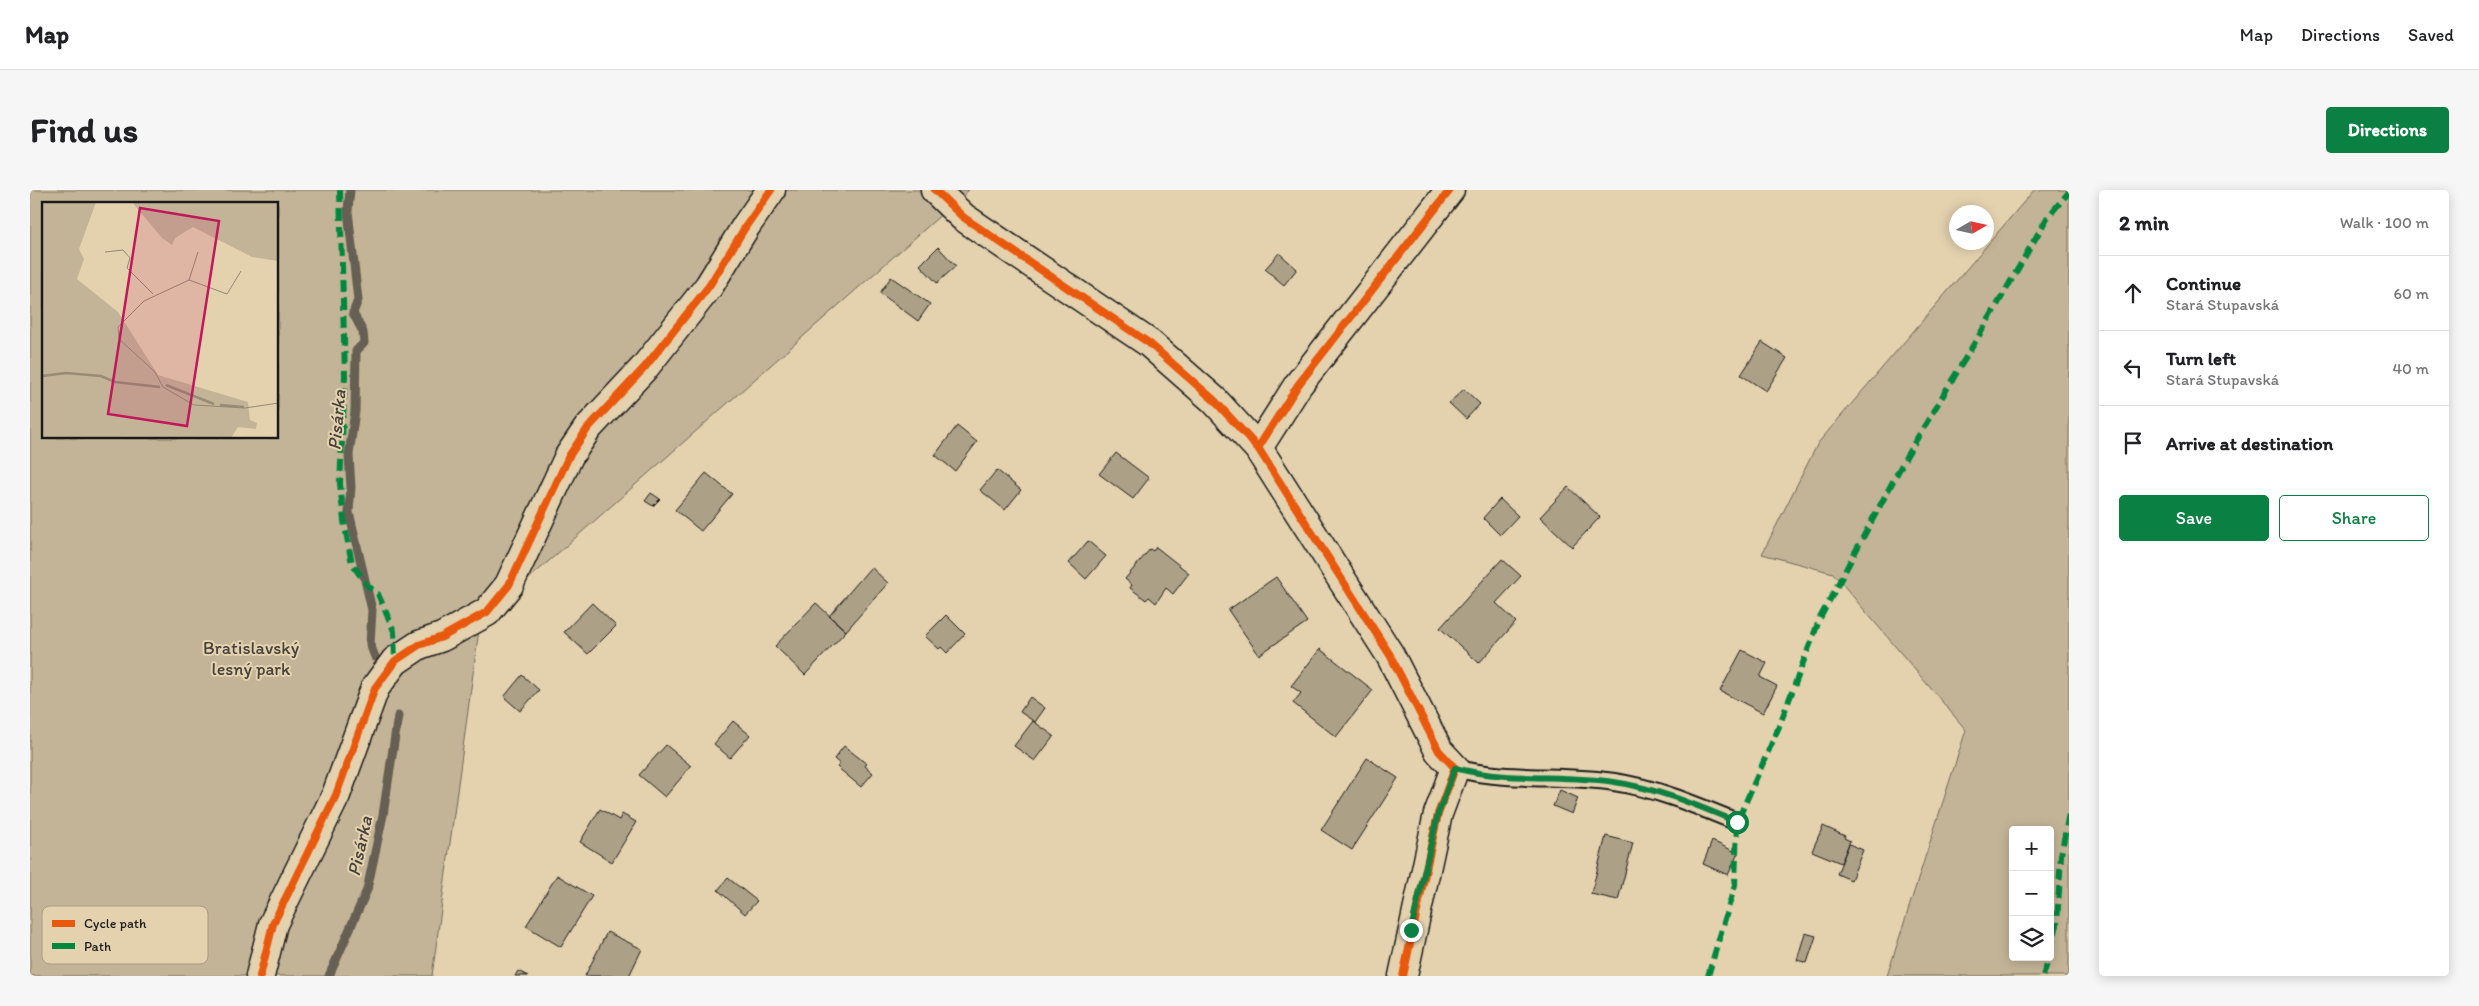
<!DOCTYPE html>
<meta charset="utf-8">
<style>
:root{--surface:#fff;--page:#f6f6f6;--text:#202124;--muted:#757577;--line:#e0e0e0;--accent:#0b8043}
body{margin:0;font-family:Itim,sans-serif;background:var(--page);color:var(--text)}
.controls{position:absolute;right:15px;bottom:15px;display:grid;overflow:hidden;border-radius:5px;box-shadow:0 2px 12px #0003}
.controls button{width:45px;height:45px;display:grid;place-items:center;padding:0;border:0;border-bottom:1px solid var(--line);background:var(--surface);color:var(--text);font:25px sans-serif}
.compass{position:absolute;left:1919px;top:15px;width:45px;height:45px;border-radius:50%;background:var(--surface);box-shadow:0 2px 12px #0003;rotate:81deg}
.stop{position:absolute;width:15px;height:15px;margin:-11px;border:4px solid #0b8043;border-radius:50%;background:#fff}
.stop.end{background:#0b8043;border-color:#fff;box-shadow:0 1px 5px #0008}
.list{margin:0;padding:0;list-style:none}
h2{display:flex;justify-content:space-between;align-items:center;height:65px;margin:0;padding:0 20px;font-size:21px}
h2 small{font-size:16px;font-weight:400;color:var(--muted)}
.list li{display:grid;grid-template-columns:32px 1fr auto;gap:15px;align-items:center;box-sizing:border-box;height:75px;padding:0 20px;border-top:1px solid var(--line)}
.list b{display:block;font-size:19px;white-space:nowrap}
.list p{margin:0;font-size:16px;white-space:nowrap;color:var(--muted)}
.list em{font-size:16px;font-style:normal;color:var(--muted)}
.actions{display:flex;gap:10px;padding:15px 20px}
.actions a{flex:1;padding:11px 0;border:1px solid var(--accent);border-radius:5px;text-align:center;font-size:18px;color:var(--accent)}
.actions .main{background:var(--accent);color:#fff}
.icon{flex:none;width:28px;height:28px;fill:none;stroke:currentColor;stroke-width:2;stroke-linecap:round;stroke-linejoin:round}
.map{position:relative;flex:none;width:2039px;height:786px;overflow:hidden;border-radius:5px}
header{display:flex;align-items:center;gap:30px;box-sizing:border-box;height:70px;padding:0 25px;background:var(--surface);border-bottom:1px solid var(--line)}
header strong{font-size:24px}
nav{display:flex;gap:28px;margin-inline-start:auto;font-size:18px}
.intro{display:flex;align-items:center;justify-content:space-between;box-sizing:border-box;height:120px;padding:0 30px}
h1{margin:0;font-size:35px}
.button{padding:12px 22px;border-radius:5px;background:var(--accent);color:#fff;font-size:18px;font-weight:700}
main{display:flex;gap:30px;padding:0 30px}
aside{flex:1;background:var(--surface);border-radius:5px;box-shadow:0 2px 12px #0003}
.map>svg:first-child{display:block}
.green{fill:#c3b497;stroke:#70685a;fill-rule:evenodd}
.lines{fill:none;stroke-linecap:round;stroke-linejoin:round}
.stream{stroke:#665f53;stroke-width:9}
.building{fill:#aca087;stroke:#1c1c1c}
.service-casing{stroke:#1c1c1c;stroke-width:20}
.minor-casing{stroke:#1c1c1c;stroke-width:31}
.service{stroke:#e4d2af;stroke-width:16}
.minor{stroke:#e4d2af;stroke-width:28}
.quiet{stroke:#00873e;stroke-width:6;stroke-dasharray:12 6;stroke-linecap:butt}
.cycleway-casing{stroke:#e4d2af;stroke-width:11}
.cycleway{stroke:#e8590c;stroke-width:8}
.route{stroke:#0b8043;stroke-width:6}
.labels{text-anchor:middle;stroke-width:4;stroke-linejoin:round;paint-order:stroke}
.park-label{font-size:18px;fill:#46423b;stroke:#e4d2af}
.water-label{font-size:19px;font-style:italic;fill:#47433c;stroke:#e4d2af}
.inset-river{fill:none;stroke:#978c77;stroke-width:2.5}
.inset-road{fill:none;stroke:#948974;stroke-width:1}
.view{fill:#c2185b;fill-opacity:0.15;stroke:#c2185b;stroke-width:2.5}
.inset-edge{fill:none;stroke:#1c1c1c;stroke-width:2.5}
.key{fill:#e4d2af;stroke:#a89b83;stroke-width:1}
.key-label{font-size:14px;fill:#1c1c1c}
</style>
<header>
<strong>Map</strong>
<nav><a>Map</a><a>Directions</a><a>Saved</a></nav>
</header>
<div class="intro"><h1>Find us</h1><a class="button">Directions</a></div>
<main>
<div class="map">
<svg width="2039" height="786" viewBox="0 0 2039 786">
<rect width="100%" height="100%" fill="#e4d2af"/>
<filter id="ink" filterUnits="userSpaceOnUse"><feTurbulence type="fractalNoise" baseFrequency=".02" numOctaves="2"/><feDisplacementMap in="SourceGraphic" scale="10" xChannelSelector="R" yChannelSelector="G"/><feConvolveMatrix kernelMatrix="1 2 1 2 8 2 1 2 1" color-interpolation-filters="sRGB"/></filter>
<g filter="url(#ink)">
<path class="green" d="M0 0H939L450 432 402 786H0ZM14 14H248V248H14Z
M2004 0H2039V786H1857L1936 540 1803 383 1732 364 1788 253ZM1983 640H2020V767H1983Z"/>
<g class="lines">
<path class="stream" d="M320 0 318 21 328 110 323 123 333 142 334 153 326 161 325 221 319 265 321 297 319 322 342 420 340 454 345 467
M299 786 337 700 353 625 368 526"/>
</g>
<path class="building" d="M908 57 926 76 907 93 890 75Z
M1249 63 1267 79 1254 95 1235 79Z
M861 87 900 114 888 131 850 103Z
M1732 152 1757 168 1736 201 1711 185Z
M1434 199 1450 214 1436 229 1419 213Z
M927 236 947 252 925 281 905 265Z
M1086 263 1119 288 1103 309 1069 284Z
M967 280 991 300 975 320 950 300Z
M676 283 702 304 671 341 645 320Z
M1538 297 1570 327 1542 357 1510 327Z
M621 303 630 309 623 316 615 311Z
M1470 309 1488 326 1470 345 1453 328Z
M1058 351 1076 366 1056 389 1039 373Z
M1126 357 1159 383 1143 404 1136 398 1126 413 1119 407 1116 410 1100 398 1102 395 1095 389 1120 359 1123 361Z
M1472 369 1491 386 1466 413 1486 432 1449 473 1410 438Z
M841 377 858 393 816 441 799 426Z
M1246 387 1277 432 1229 465 1198 420Z
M562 413 586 436 558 464 534 442Z
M786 413 816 441 775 485 745 456Z
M916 425 935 444 917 463 911 457 909 459 895 446Z
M1290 459 1343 500 1306 547 1263 513 1271 503 1261 496Z
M1712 460 1737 473 1730 487 1747 496 1733 523 1690 501Z
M492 485 509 500 490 521 474 507Z
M1000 507 1015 518 1005 532 990 522Z
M703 531 720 545 700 568 684 554Z
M1003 531 1024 546 1005 571 984 556Z
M636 555 661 576 635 607 609 585Z
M814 556 837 574 835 576 843 583 831 597 807 577 810 574 804 569Z
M1337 568 1368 588 1322 660 1291 640Z
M1530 600 1548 608 1542 624 1523 616Z
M570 619 589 630 592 624 606 632 582 672 550 652Z
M1793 636 1815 646 1814 648 1820 651 1811 673 1782 661Z
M1576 646 1603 653 1588 710 1561 704Z
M1682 651 1708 663 1698 685 1673 674Z
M1819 654 1833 660 1821 690 1807 684Z
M527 685 562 706 531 757 496 736Z
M698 688 727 711 715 724 688 700Z
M577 742 612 759 599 786H555Z
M1775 743 1786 746 1777 773 1767 770Z
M488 781 498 786H485Z"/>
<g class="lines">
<g class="service-casing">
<path id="service" d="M1425 578C1476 592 1531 584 1584 592 1626 598 1668 616 1707 632"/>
</g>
<g class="minor-casing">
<path id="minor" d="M905 0 933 27 1119 153 1184 210 1228 258 1360 465 1409 561 1425 578 1408 624 1373 786
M1228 258 1268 195 1420 0
M230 786 243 734 306 605 345 498 365 471 389 455 412 447 457 422 479 395 539 266 558 238 615 177 679 96 716 36 741 0"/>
</g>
<use href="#service" class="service"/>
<use href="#minor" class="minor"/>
<path class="quiet" d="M310 0 315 186 310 294 314 331 322 374 337 395 348 404 364 441 365 471
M2020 761 2027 735 2031 665 2039 623
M1678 786 1705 695 1707 632 1748 539 1790 428 1877 265 1962 124 2017 28 2039 2
M2013 786 2019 767"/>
<g class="cycleway-casing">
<path id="cycleway" d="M905 0 933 27 1119 153 1184 210 1228 258 1360 465 1409 561 1425 578 1408 624 1373 786
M1228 258 1268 195 1420 0
M230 786 243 734 306 605 345 498 365 471 389 455 412 447 457 422 479 395 539 266 558 238 615 177 679 96 716 36 741 0"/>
</g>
<use href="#cycleway" class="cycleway"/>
</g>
</g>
<g class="lines" filter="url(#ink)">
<path class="route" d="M1381 740 1408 624 1425 578C1476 592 1531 584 1584 592 1626 598 1668 616 1707 632"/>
</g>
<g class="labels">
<g class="park-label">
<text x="221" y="464">Bratislavský<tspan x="221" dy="21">lesný park</tspan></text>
</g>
<g class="water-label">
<text transform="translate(306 230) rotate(-85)" y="7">Pisárka</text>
<text transform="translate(329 656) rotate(-78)" y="7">Pisárka</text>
</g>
</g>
<g transform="translate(12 12)">
<rect width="236" height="236" fill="#e4d2af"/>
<path d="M0 0H54L37 47 42 57 35 77 76 110 116 173 206 200 208 218 215 221 214 227 196 225 189 236H0ZM90 0H236V59L210 55 151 25 133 36 130 43 120 36Z" fill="#c3b497"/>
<path class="inset-river" d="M0 174 24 171 59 174 73 180 118 185M124 183 172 202M178 203 202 205"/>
<path class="inset-road" d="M63 50 81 48 88 56 85 66 111 92M147 78 102 99 76 125 77 137 113 170 121 185 152 203 203 206 237 201M147 78 185 92 199 69M147 78 156 50"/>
<path class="view" d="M98 6 177 19 145 224 66 212Z"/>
<rect width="236" height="236" class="inset-edge"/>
</g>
<rect x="12" y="716" width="166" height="58" rx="8" class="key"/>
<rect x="22" y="730" width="23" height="7" fill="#e8590c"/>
<rect x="22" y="753" width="23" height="6" fill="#00873e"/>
<g class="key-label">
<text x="54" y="738">Cycle path</text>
<text x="54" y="761">Path</text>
</g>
</svg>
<div class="controls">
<button>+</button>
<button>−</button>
<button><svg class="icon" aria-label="layers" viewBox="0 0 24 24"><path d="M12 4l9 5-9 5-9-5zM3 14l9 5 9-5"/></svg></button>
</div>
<svg class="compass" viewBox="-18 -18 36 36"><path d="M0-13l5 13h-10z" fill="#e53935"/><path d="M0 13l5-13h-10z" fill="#757577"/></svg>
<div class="stop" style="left:1707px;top:632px"></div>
<div class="stop end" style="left:1381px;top:740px"></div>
</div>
<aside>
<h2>2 min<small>Walk · 100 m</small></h2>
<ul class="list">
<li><svg class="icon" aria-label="ahead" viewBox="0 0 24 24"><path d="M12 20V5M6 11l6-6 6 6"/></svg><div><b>Continue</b><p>Stará Stupavská</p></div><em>60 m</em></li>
<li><svg class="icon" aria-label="left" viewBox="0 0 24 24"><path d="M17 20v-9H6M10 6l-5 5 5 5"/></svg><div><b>Turn left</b><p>Stará Stupavská</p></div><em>40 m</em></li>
<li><svg class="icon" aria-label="arrive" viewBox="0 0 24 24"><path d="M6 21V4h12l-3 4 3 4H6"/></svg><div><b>Arrive at destination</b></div></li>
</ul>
<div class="actions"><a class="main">Save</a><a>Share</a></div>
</aside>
</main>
